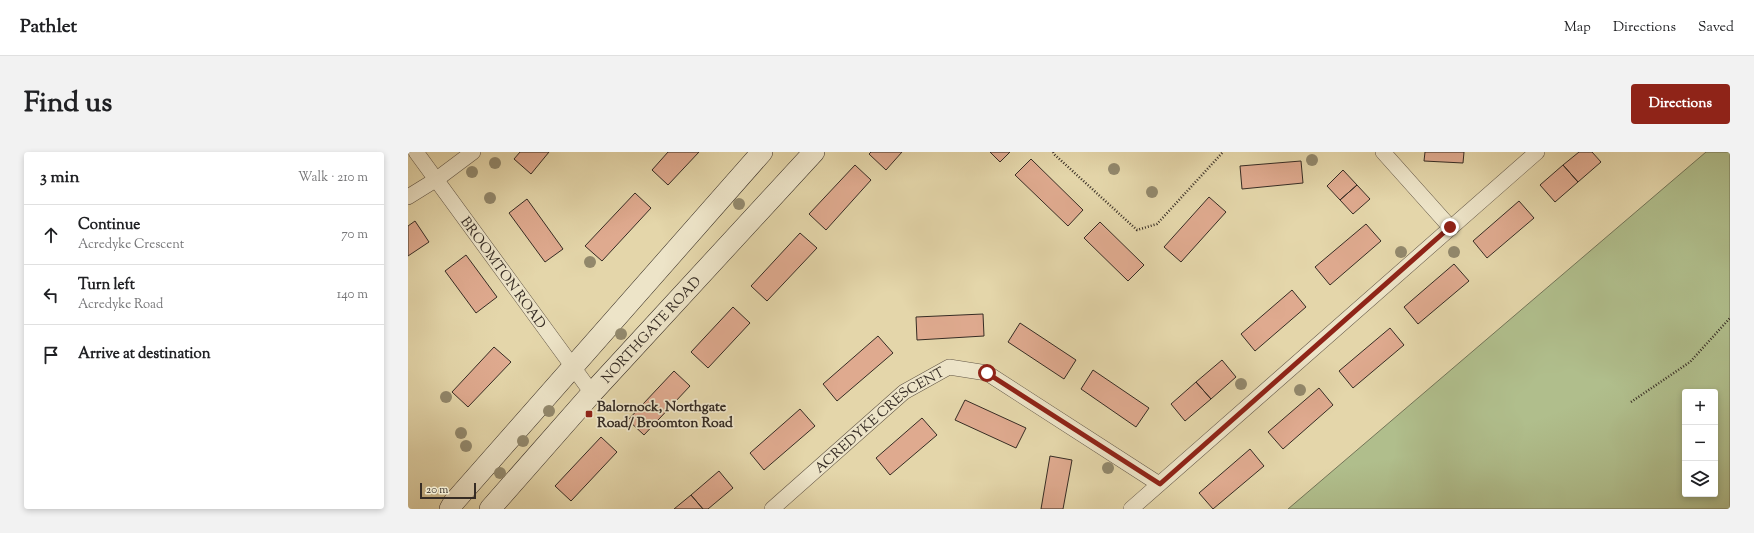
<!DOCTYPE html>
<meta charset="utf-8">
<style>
:root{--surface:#fff;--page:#f2f2f2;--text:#202124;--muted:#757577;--line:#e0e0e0;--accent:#8f2418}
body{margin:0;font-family:"Sorts Mill Goudy",serif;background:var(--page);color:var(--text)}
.controls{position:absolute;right:12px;bottom:12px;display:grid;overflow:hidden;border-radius:4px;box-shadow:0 2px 6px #0003}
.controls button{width:36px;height:36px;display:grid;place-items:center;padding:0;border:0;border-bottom:1px solid var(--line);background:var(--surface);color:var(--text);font:20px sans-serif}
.scale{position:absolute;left:12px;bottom:10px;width:56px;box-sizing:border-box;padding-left:4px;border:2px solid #362c24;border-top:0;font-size:11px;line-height:14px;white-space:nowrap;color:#362c24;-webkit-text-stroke:3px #ede4c8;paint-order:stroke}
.stop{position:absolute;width:12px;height:12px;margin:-9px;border:3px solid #8f2418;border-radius:50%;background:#fff}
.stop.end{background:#8f2418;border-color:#fff;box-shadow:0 1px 4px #0008}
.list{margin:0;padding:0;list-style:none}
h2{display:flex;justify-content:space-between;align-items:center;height:52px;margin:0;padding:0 16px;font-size:17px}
h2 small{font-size:13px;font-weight:400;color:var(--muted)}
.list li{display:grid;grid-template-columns:26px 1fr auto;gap:12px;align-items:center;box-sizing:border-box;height:60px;padding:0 16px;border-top:1px solid var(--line)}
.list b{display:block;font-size:15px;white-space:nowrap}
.list p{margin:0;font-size:13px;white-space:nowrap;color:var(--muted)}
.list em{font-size:13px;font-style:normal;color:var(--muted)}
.icon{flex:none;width:22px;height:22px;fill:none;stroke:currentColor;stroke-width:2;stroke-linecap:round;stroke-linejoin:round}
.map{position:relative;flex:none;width:1322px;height:357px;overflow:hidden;border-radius:4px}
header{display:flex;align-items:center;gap:24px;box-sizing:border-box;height:56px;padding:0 20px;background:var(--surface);border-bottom:1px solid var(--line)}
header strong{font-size:19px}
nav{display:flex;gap:22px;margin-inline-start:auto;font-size:14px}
.intro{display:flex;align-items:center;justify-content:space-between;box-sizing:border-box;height:96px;padding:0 24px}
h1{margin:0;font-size:28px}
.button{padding:10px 18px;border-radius:4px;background:var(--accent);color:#fff;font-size:14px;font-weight:700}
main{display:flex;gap:24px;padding:0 24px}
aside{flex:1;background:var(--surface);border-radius:4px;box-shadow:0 2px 6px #0003}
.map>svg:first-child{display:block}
.green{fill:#b0be8c;stroke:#737558;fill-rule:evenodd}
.building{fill:#dfaa8f;stroke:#362c24}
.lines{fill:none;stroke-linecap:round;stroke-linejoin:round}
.street-casing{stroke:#625646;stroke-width:16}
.secondary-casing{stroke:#362c24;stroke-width:22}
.path{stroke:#362c24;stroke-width:2.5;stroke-dasharray:1 2;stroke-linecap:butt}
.street{stroke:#ede4c8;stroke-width:15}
.secondary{stroke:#ede4c8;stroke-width:21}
.tree{fill:#92886c}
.route{stroke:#8f2418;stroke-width:5}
.poi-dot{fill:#8f2418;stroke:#ede4c8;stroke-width:1.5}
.labels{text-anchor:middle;stroke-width:3.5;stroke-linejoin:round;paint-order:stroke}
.street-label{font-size:14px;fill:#362c24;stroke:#ede4c8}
.poi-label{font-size:14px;font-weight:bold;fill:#362c24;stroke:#ede4c8;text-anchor:start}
</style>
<header>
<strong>Pathlet</strong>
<nav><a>Map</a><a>Directions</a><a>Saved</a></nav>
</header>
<div class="intro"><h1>Find us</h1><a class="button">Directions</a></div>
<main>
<aside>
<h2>3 min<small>Walk · 210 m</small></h2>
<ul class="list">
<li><svg class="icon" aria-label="ahead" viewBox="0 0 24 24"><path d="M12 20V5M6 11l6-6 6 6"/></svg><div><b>Continue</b><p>Acredyke Crescent</p></div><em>70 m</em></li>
<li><svg class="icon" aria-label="left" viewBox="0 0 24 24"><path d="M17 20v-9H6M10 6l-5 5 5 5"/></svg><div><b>Turn left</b><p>Acredyke Road</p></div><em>140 m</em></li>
<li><svg class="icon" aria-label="arrive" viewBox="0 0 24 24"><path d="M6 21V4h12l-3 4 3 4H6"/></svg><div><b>Arrive at destination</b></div></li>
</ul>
</aside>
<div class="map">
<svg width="1322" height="357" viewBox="0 0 1322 357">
<rect width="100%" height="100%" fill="#e4d6aa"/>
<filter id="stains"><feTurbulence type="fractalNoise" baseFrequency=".005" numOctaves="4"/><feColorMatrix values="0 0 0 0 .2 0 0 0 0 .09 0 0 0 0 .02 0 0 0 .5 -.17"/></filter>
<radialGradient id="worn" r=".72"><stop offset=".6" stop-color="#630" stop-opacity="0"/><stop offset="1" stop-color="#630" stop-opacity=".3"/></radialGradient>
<path class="green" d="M1298 0H1322V357H880ZM1277 240H1307V342H1277Z"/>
<path class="building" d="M112 0H141L123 22 106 7Z
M260 0H291L260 33 244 18Z
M463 0H494L478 18 461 2Z
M582 0H602L592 10Z
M1017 0H1056L1055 11 1016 9Z
M1171 0H1184L1193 10 1170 30 1155 13Z
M623 7 675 58 660 74 607 23Z
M893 9 895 31 834 37 832 14Z
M447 13 463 28 418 78 401 62Z
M1155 13 1170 30 1147 50 1132 33Z
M935 18 949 33 932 48 919 34Z
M949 33 962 47 945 62 932 48Z
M227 41 243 56 194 109 177 94Z
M801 45 818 60 773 110 756 95Z
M119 47 155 97 137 110 101 61Z
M1111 49 1126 66 1079 106 1065 89Z
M7 69 21 90 0 104V74Z
M692 70 736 113 720 129 676 86Z
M958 72 973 89 922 133 907 115Z
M392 81 409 96 359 149 343 134Z
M58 103 89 145 68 161 37 119Z
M1046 112 1061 129 1010 172 996 155Z
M884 138 898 155 847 199 833 182Z
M325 155 342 171 300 216 283 200Z
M575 162 576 184 509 188 508 165Z
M612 171 668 208 656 227 600 190Z
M982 176 996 193 945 236 931 219Z
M470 184 485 201 429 249 415 232Z
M86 195 103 210 60 255 44 240Z
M814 208 828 225 803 247 788 230Z
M685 218 741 256 728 275 673 237Z
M266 219 282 234 236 283 220 268Z
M788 230 803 247 777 269 763 252Z
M911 236 925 253 875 297 860 280Z
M557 248 618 276 608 296 547 268Z
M392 257 407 274 356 318 342 301Z
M514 266 529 283 482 323 468 306Z
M193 285 209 300 163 349 147 334Z
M842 297 856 314 805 357 791 341Z
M642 304 664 308 655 357H633Z
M311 319 325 336 300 357H295L283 343Z
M283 343 295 357H266Z"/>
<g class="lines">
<g class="street-casing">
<g id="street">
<path id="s1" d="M8 0 184 241"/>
<path d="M975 0 1042 75"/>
<path d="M0 45 29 27 65 0"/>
<path id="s2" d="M364 357 496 240 541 215 579 221 751 332"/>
<path d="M723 357 1129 0"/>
</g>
</g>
<g class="secondary-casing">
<g id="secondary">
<path d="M42 357 46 350 354 0"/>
<path id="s3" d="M82 357 184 241 406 0"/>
</g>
</g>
<path class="path" d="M645 0 647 3 729 78 749 72 815 0
M1223 250 1282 210 1322 166"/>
<use href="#street" class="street"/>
<use href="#secondary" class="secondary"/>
</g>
<g class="tree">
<circle cx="904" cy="8" r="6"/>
<circle cx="87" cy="11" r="6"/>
<circle cx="706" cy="17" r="6"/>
<circle cx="64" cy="20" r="6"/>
<circle cx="744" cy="40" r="6"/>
<circle cx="82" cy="46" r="6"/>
<circle cx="331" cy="52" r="6"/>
<circle cx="993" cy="100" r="6"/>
<circle cx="1046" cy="100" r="6"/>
<circle cx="182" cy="110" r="6"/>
<circle cx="213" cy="182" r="6"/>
<circle cx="833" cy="232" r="6"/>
<circle cx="892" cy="238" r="6"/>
<circle cx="38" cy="245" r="6"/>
<circle cx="141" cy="259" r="6"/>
<circle cx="53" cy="281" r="6"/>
<circle cx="115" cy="289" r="6"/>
<circle cx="58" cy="294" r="6"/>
<circle cx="700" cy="316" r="6"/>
<circle cx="92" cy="321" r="6"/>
</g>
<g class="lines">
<path class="route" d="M579 221 752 332 1042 75"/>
</g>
<rect class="poi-dot" x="177" y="258" width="8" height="8" rx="2"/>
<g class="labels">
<g class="street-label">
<text dy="5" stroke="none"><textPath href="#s1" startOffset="149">BROOMTON ROAD</textPath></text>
<text dy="5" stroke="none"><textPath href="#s3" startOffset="241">NORTHGATE ROAD</textPath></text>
<text dy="5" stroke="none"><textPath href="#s2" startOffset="140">ACREDYKE CRESCENT</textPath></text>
</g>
<g class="poi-label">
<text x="189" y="259">Balornock, Northgate<tspan x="189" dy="16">Road/ Broomton Road</tspan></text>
</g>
</g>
<rect width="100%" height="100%" filter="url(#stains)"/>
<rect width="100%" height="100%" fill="url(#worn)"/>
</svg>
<div class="controls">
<button>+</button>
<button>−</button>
<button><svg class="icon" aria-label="layers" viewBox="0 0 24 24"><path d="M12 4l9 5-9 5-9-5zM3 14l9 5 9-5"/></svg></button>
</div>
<div class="scale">20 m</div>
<div class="stop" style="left:579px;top:221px"></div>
<div class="stop end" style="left:1042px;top:75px"></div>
</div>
</main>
